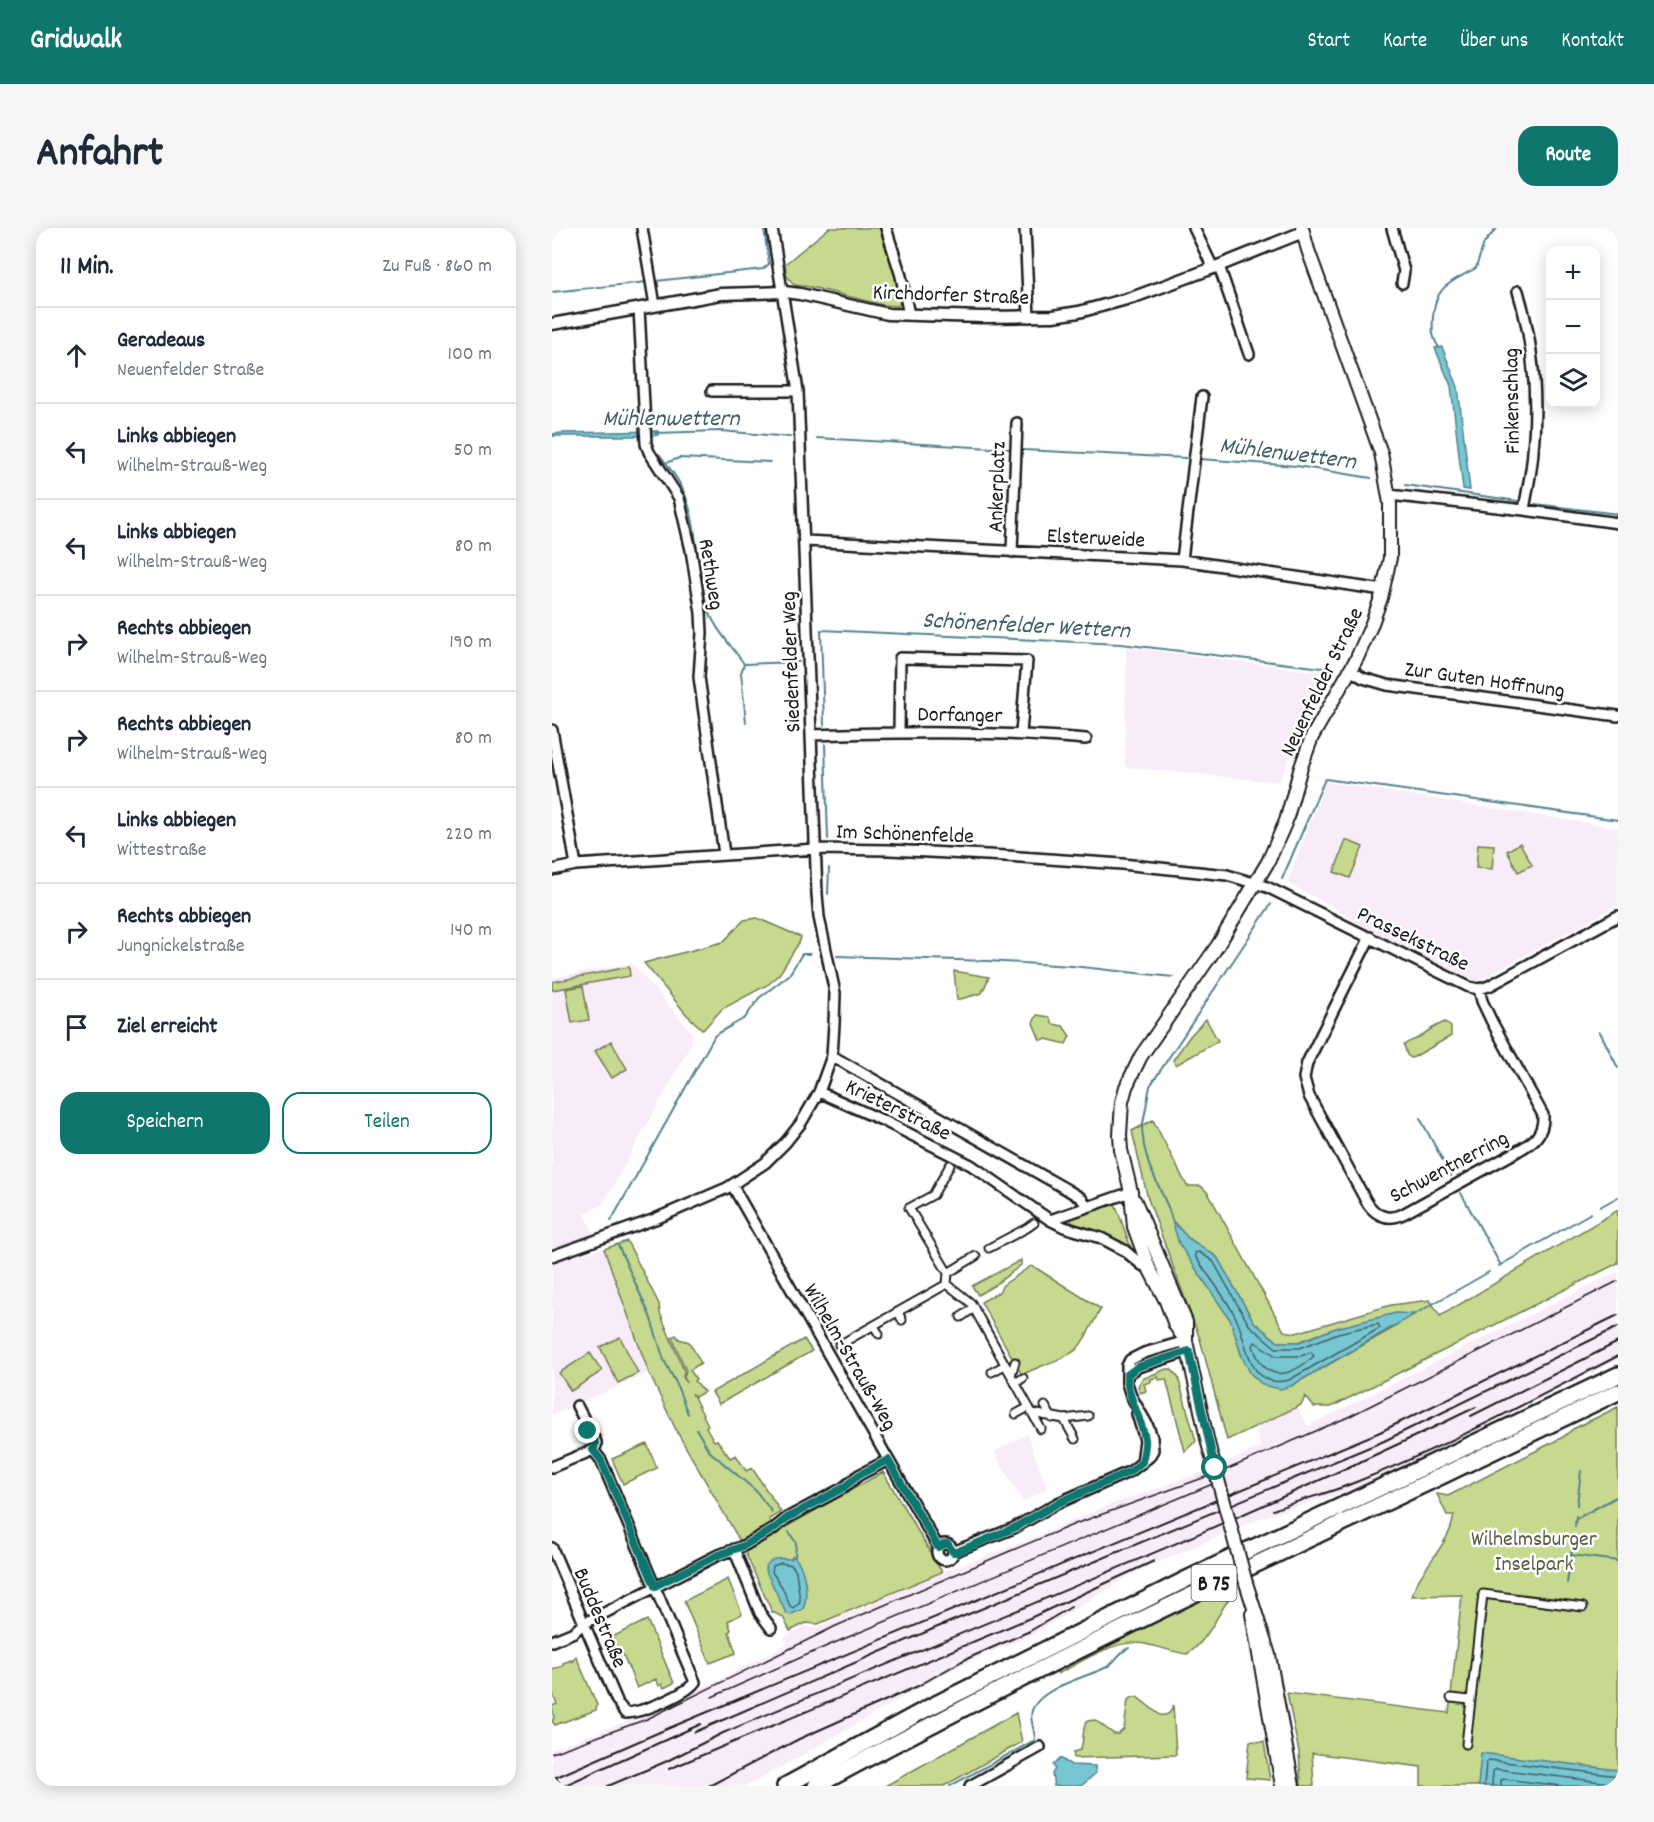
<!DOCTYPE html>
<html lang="de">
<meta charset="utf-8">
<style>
:root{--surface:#fff;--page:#f6f6f7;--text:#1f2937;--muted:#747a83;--line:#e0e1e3;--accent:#0f766e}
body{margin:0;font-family:Dekko,sans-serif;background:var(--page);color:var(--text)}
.controls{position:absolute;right:18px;top:18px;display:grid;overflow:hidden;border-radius:12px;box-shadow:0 3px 15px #0003}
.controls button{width:54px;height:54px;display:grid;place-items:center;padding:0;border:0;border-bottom:2px solid var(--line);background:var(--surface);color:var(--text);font:30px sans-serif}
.stop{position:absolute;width:18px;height:18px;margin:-14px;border:4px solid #0f766e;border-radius:50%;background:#fff}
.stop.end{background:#0f766e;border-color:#fff;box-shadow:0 2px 6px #0008}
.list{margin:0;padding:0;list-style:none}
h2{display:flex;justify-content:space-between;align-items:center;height:78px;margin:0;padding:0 24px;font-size:26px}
h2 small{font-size:20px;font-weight:400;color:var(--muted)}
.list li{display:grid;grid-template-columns:39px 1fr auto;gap:18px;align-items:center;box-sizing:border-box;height:96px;padding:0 24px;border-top:2px solid var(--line)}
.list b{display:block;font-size:22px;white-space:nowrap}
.list p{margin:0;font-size:20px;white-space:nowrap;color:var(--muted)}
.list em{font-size:20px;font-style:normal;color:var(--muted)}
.actions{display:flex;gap:12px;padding:18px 24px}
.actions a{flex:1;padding:14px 0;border:2px solid var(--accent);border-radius:18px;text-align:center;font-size:21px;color:var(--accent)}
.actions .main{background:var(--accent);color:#fff}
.icon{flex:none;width:33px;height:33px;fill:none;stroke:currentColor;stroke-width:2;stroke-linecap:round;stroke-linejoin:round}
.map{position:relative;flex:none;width:1066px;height:1558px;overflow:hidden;border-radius:18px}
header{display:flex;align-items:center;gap:36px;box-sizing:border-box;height:84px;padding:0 30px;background:var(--accent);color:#fff}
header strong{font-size:28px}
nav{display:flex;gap:33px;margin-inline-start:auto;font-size:21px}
.intro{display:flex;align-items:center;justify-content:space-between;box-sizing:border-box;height:144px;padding:0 36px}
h1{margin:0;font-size:42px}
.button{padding:15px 27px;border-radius:18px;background:var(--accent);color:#fff;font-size:21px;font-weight:700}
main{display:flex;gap:36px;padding:0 36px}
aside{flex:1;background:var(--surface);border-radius:18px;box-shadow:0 3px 15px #0003}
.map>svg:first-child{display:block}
.built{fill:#f8ecf9}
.green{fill:#c6d98e;stroke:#717a55;stroke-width:1.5;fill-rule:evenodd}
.water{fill:#77c6d3;stroke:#53828a;stroke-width:1.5}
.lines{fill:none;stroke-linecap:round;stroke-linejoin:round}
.shore{stroke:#406065;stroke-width:1.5}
.stream{stroke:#53828a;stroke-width:2}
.pedestrian-casing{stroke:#1c1c1c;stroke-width:11}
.minor-casing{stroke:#1c1c1c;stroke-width:14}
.tertiary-casing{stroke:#1c1c1c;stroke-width:15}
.secondary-casing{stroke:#1c1c1c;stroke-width:16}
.trunk-casing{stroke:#1c1c1c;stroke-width:20}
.pedestrian{stroke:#fff;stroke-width:7}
.minor{stroke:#fff;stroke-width:9}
.tertiary{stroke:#fff;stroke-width:10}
.secondary{stroke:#fff;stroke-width:12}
.trunk{stroke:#fff;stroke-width:15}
.tram{stroke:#1c1c1c;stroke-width:1.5}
.rail{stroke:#1c1c1c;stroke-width:2}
.secondary-bridge-casing{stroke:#1c1c1c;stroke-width:16;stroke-linecap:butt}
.secondary-bridge{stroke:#fff;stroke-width:12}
.route{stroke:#0f766e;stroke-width:8}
.labels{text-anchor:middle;stroke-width:5;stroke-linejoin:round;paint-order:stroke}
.shield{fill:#fff;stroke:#606060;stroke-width:1.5}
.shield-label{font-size:21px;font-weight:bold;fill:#1c1c1c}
.street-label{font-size:22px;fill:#1c1c1c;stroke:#fff}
.park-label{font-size:22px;fill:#585e44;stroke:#fff}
.water-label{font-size:24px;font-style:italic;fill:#406065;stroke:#fff}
</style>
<header>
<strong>Gridwalk</strong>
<nav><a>Start</a><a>Karte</a><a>Über uns</a><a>Kontakt</a></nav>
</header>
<div class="intro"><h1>Anfahrt</h1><a class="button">Route</a></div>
<main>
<aside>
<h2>11 Min.<small>Zu Fuß · 860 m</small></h2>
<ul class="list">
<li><svg class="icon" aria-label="ahead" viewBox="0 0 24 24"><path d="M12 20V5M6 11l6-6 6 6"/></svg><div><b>Geradeaus</b><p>Neuenfelder Straße</p></div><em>100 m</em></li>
<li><svg class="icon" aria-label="left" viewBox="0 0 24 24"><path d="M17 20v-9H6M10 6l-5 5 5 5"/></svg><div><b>Links abbiegen</b><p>Wilhelm-Strauß-Weg</p></div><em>50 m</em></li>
<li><svg class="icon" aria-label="left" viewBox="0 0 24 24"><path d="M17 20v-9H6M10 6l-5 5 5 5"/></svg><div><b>Links abbiegen</b><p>Wilhelm-Strauß-Weg</p></div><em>80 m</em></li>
<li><svg class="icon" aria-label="right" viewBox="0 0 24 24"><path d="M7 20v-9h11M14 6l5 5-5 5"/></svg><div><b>Rechts abbiegen</b><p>Wilhelm-Strauß-Weg</p></div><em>190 m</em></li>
<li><svg class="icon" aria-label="right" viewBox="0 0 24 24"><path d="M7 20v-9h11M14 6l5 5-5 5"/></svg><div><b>Rechts abbiegen</b><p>Wilhelm-Strauß-Weg</p></div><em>80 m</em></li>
<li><svg class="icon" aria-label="left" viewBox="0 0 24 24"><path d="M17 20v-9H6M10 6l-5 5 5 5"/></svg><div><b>Links abbiegen</b><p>Wittestraße</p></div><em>220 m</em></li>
<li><svg class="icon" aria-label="right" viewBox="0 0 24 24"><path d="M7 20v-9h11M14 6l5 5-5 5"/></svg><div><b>Rechts abbiegen</b><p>Jungnickelstraße</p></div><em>140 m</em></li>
<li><svg class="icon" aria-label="arrive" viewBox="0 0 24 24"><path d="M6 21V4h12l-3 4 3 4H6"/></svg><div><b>Ziel erreicht</b></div></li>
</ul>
<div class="actions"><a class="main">Speichern</a><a>Teilen</a></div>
</aside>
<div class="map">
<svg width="1066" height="1558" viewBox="0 0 1066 1558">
<rect width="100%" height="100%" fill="#fff"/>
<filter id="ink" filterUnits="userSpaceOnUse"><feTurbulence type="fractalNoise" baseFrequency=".0167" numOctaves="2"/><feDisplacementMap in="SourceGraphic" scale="12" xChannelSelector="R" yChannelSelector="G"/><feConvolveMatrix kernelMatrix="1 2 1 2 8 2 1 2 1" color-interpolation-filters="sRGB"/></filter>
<g filter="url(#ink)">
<path class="built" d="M574 419 775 445 727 554 573 539Z
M774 554 1066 600V677L924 754 813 700 774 675 735 655Z
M80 735 140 805 139 817 51 976 33 986 42 1007 0 1022V750Z
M52 1020 97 1145 0 1187V1035Z
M1066 1043V1132L810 1259 709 1290 584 1344 480 1407 408 1437 203 1554 193 1558H0V1521L71 1495 166 1453 235 1416 232 1410 246 1402 254 1398 266 1399 390 1344 471 1314 554 1278 649 1245 709 1219 703 1198 745 1179 756 1198Z
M475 1206 495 1260 471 1274 442 1224Z"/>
<path class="green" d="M277 0H331L338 21 351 71 346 78 331 77 259 59 242 57 235 48 233 36Z
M794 612 811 619 798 650 782 644Z
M968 615 980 637 966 644 955 623Z
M926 616 942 617 940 641 924 640Z
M205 690 249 709 248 713 228 745 217 756 170 781 151 802 135 787 92 735 171 714 192 692Z
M77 739 78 748 0 762V754Z
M402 743 437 749 430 765 405 772Z
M31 758 37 792 20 795 14 761Z
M485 787 497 789 501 796 511 798 518 808 514 816 494 811 488 812 481 795Z
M654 791 666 813 624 837 621 832 638 808Z
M893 794 899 799V808L862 829 859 830 855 827 852 817C856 813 861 813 866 810 874 804 883 798 893 794Z
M59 813 75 841 60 850 43 823Z
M601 892 635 958H649L656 965 732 1103 744 1105 839 1077 878 1072 888 1088 1066 982V1035L779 1179H762L753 1168 750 1176 745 1179 675 1212 648 1111 596 971 580 903ZM621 994 636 1010 665 1029 702 1094 726 1114H747L784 1100 843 1099 739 1158 690 1129 679 1093Z
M563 975 579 1020 577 1022 553 1007 521 997 518 990Z
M75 1013 107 1076 108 1085 132 1143 131 1149 134 1155 132 1149 134 1143 120 1109 124 1107 127 1111 137 1114 149 1135 138 1142 144 1151 142 1153 146 1156 152 1164 143 1169 140 1165 156 1197 154 1199 162 1213 165 1212 178 1230 184 1227 194 1243 200 1240 229 1284 217 1291 225 1304 331 1244 390 1344 266 1396 254 1395 238 1403 231 1389 220 1384 188 1313 125 1204 97 1145 52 1021Z
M469 1032V1037L443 1057 426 1067 420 1058Z
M479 1038 484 1040 549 1081C541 1093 535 1110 525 1121 516 1130 483 1139 470 1147L429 1074 447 1064 451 1057Z
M68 1109 86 1145 66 1155 48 1119Z
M252 1111 260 1123 167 1176 160 1164Z
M38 1125 50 1143 19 1163 7 1145Z
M614 1141H619L626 1149 644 1213 633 1223 614 1151 607 1152 606 1149 599 1151V1154L592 1156 594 1163 588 1165 586 1158 590 1151Z
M1066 1179V1558H869V1539L760 1525 762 1558H749L747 1524 735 1465 897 1485 910 1367 860 1368C868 1339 898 1318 902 1287H895L885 1266 896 1268 1011 1209 1021 1201Z
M95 1216 105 1240 71 1256 60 1231Z
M176 1351 190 1386 176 1393 179 1402 177 1404 184 1425 158 1435 132 1373Z
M683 1355 685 1360C667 1380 659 1411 635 1426 618 1424 602 1416 585 1415 561 1413 527 1435 506 1446L505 1443Z
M95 1392 122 1455 112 1460 110 1456 107 1458 104 1451 85 1460 70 1424 67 1425 60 1409Z
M24 1428 45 1477 44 1482 3 1497 0 1493 2 1490 0 1478 5 1476 0 1464V1441L11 1438V1435L19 1432 20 1434Z
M581 1469H585L608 1487C616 1488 619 1485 621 1477L624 1527 522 1530 521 1524 528 1522C533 1513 529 1502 535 1493L543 1492 562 1506H566L572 1501 576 1472Z
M464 1485 470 1514 392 1558H333Z
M698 1513 712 1514 718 1552 694 1550Z"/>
<path class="water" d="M890 119 906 159 918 262 911 261 899 158 883 120Z
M106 203V207L98 208H0V206L11 205Z
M620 992 636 1010 665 1029 702 1094 726 1114H747L784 1100 844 1085 863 1086 739 1158 728 1161 711 1157 699 1146 690 1129 679 1093 627 1016Z
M241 1328C253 1337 257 1367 251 1381L238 1387 234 1385 213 1341C217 1329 228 1330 239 1331Z
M929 1525 1066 1542V1558H926Z
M508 1530 519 1537 543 1538 544 1545 529 1558H502L500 1546 503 1541 501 1537Z"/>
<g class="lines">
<path class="shore" d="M647 1024 661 1033 697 1097 724 1120H748L786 1105 826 1096 828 1100 737 1152C696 1163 696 1115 684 1090 674 1069 656 1048 643 1028V1025Z
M703 1114 724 1128H749L759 1124 762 1128C736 1151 713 1155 701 1118Z
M229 1335 240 1337 244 1343 248 1373 246 1376 241 1380 238 1378 230 1359 220 1344 221 1338Z
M932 1558 934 1535 937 1532 1066 1548
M940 1558 941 1543 944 1541 1066 1556
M949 1558V1552L952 1551 1010 1558"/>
<path class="stream" d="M104 53 211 41 217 36 212 0
M0 64 95 54
M887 120C880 108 880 104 881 89 883 57 900 54 924 40L932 15 945 0
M103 205 169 203 238 209
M265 210 458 221
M471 222 634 230
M107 226C117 239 128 253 134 269 147 304 144 343 155 378 161 399 180 418 192 436L189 445 194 494
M648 231 745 238 819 250
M114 235 127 230 218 234
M853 257 966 273
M983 276 1066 286
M192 436 247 434
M272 497 269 402 569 416 771 440
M273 516 276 611
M730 651 773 551 1066 592
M276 666 277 640
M285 728 436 733 520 738 621 749
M1048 804 1066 840
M868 890 899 948
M909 965 948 1036
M1048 979 1066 969
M620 992 616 979 597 937 592 918 590 901 598 858 719 676
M59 993 163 807 193 790 207 770 237 747 250 726H258
M66 1017 98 1088 112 1132 124 1155 136 1186
M947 1038 1039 985
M863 1086 937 1044
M145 1202 157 1223 204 1263 220 1284
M1025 1277 1029 1243
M1024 1291 1066 1268
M1023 1298 1024 1288
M237 1304 244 1315 243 1329
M1019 1327 1021 1313
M1015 1355 1019 1327 1066 1333
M398 1558 483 1512C483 1501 476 1489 481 1480 491 1459 534 1449 553 1440 564 1435 566 1424 577 1420"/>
<g class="pedestrian-casing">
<path id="pedestrian" d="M437 1020 475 1000 482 995
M396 1045 424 1028
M395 1056 419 1075 489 1201
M395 1056 396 1045 357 980 381 967 398 937
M346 1084 350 1092
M409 1089 422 1080
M322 1098 327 1106
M287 1117 395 1056
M440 1144 453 1137
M459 1147 463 1134
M463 1155 471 1150
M493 1178 500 1190
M480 1185 512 1191 536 1188
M464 1186 477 1179
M512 1191 523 1211
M899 1470 918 1472
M914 1516 931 1366 1031 1379"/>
</g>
<g class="minor-casing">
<path id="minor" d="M90 0 103 77
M334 0 349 48 357 87
M473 0 477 89
M642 0 661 40
M840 0 852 43 850 55
M667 38 697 126
M966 63C981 114 986 169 981 223 980 243 975 263 972 282
M87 80 94 216 97 224 127 270 139 322 149 385 150 405 147 449 172 626
M160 163H246
M837 267 972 282 1066 295
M253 313 630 332 831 362
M460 324 465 195
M630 332 650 169
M798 442 811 450 835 457 1066 488
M0 502 24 637
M347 504 348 430 475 433 469 505
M259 507C351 504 442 503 534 511
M0 642 24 637 264 621 338 622 454 628 570 636 675 647 715 659 917 759 927 761 937 758 1066 688
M818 709 755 835 752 850 757 868 813 971C821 986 834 994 851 986L964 924C980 915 992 908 991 887L940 794 930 773 927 761
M280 828 514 961 529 970 535 978
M267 864 332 893 419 937 498 992 512 999 549 1010 572 1022 590 1037 597 1040
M180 957 386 1319
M498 992 579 964
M0 1028 103 991 175 960 213 935 234 914 249 895 267 864 280 828 282 796 283 765 267 689 265 666 246 163 220 0
M575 1147 586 1139 637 1123
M25 1178 44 1214V1218L41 1222 49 1232 143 1454C133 1467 89 1485 73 1485L68 1478
M585 1186 593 1212 590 1235
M0 1239 41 1222
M385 1324a8 8 0 1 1 16 0a8 8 0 1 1-16 0Z
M0 1320 65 1473
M182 1321 208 1385 219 1400
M401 1324 462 1300 506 1275 579 1243 597 1229 601 1222 600 1209 595 1196 579 1168 575 1155V1138L578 1132 592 1125 634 1113
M0 1413 22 1404 31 1396 164 1328 191 1318 220 1302 235 1290 291 1260 307 1247 336 1232
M0 1555 2 1558
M418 1558 488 1519"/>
</g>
<g class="tertiary-casing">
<path id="tertiary" d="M0 96 169 66 232 64 248 66 336 86 429 89 501 88 527 84 582 69 661 40 751 4"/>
</g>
<g class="secondary-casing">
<path id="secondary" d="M583 973 634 1094V1113L656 1215
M634 1113 623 1097 614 1073 597 1040 582 999 579 964 569 922 568 907 570 874 574 859 589 828 666 717 716 634 734 593 749 539 760 509 805 430 819 398 829 370 838 330V275L829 225 756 22 750 0
M694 1355 717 1427 741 1558
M700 1386 730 1558"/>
</g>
<g class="trunk-casing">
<path id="trunk" d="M233 1558 376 1480 635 1351 1066 1147
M264 1558C526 1416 797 1293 1066 1164"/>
</g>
<use href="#pedestrian" class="pedestrian"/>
<use href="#minor" class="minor"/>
<use href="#tertiary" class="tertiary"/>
<use href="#secondary" class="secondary"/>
<use href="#trunk" class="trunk"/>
<path class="tram" d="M160 1469 275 1418 670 1252
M0 1525 95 1491 284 1398 451 1326 523 1296 676 1241 794 1190 1066 1053"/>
<path class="rail" d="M919 1188 1066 1114
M721 1282C747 1272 774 1266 799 1256 891 1220 978 1173 1066 1128
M143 1504 381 1401 832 1213 1066 1099
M117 1541 478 1390 602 1333
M0 1551 110 1503 828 1204 1066 1087
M11 1558 149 1496
M56 1558 113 1534 171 1505C423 1398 678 1299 924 1179
M157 1558 247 1511 366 1458 410 1433 478 1403 519 1379"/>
<g class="secondary-bridge-casing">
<path id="secondary-bridge" d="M656 1215 694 1355"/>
</g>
<use href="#secondary-bridge" class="secondary-bridge"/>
</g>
</g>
<g class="lines" filter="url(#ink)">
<path class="route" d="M36 1203C41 1209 46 1214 41 1222L49 1232 103 1358 164 1328 191 1318 220 1302 235 1290 291 1260 307 1247 336 1232 386 1319 392 1316H396L401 1324H405L462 1300 506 1275 579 1243 590 1234C591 1227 594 1219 593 1211 589 1189 575 1169 575 1147L586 1139 637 1123 663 1240"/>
</g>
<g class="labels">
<rect class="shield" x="639.5" y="1337" width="45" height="36" rx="4.5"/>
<g class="shield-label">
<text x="662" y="1362">B 75</text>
</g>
<g class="street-label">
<text transform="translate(399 65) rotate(2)" y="8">Kirchdorfer Straße</text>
<text transform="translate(958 173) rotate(-91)" y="8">Finkenschlag</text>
<text transform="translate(443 259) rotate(-88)" y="8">Ankerplatz</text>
<text transform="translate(544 308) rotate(3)" y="8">Elsterweide</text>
<text transform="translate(161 346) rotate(81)" y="8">Rethweg</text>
<text transform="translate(237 434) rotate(-92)" y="8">Siedenfelder Weg</text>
<text transform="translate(933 450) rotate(8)" y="8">Zur Guten Hoffnung</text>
<text transform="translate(768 453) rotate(-64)" y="8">Neuenfelder Straße</text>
<text transform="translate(408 485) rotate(1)" y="8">Dorfanger</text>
<text transform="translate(353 604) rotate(2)" y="8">Im Schönenfelde</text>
<text transform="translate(862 709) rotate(26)" y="8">Prassekstraße</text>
<text transform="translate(347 880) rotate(26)" y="8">Krieterstraße</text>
<text transform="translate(896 937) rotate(-28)" y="8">Schwentnerring</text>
<text transform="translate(300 1128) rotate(60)" y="8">Wilhelm-Strauß-Weg</text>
<text transform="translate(50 1389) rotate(67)" y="8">Buddestraße</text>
</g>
<g class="park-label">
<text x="982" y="1317">Wilhelmsburger<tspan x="982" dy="25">Inselpark</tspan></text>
</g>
<g class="water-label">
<text x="119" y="197">Mühlenwettern</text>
<text transform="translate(736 224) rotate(7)" y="8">Mühlenwettern</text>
<text transform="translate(474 396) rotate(3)" y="8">Schönenfelder Wettern</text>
</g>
</g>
</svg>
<div class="controls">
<button>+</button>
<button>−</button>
<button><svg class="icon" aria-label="layers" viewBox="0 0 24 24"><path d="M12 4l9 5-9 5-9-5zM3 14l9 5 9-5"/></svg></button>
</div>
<div class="stop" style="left:663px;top:1240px"></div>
<div class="stop end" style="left:36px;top:1203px"></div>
</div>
</main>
